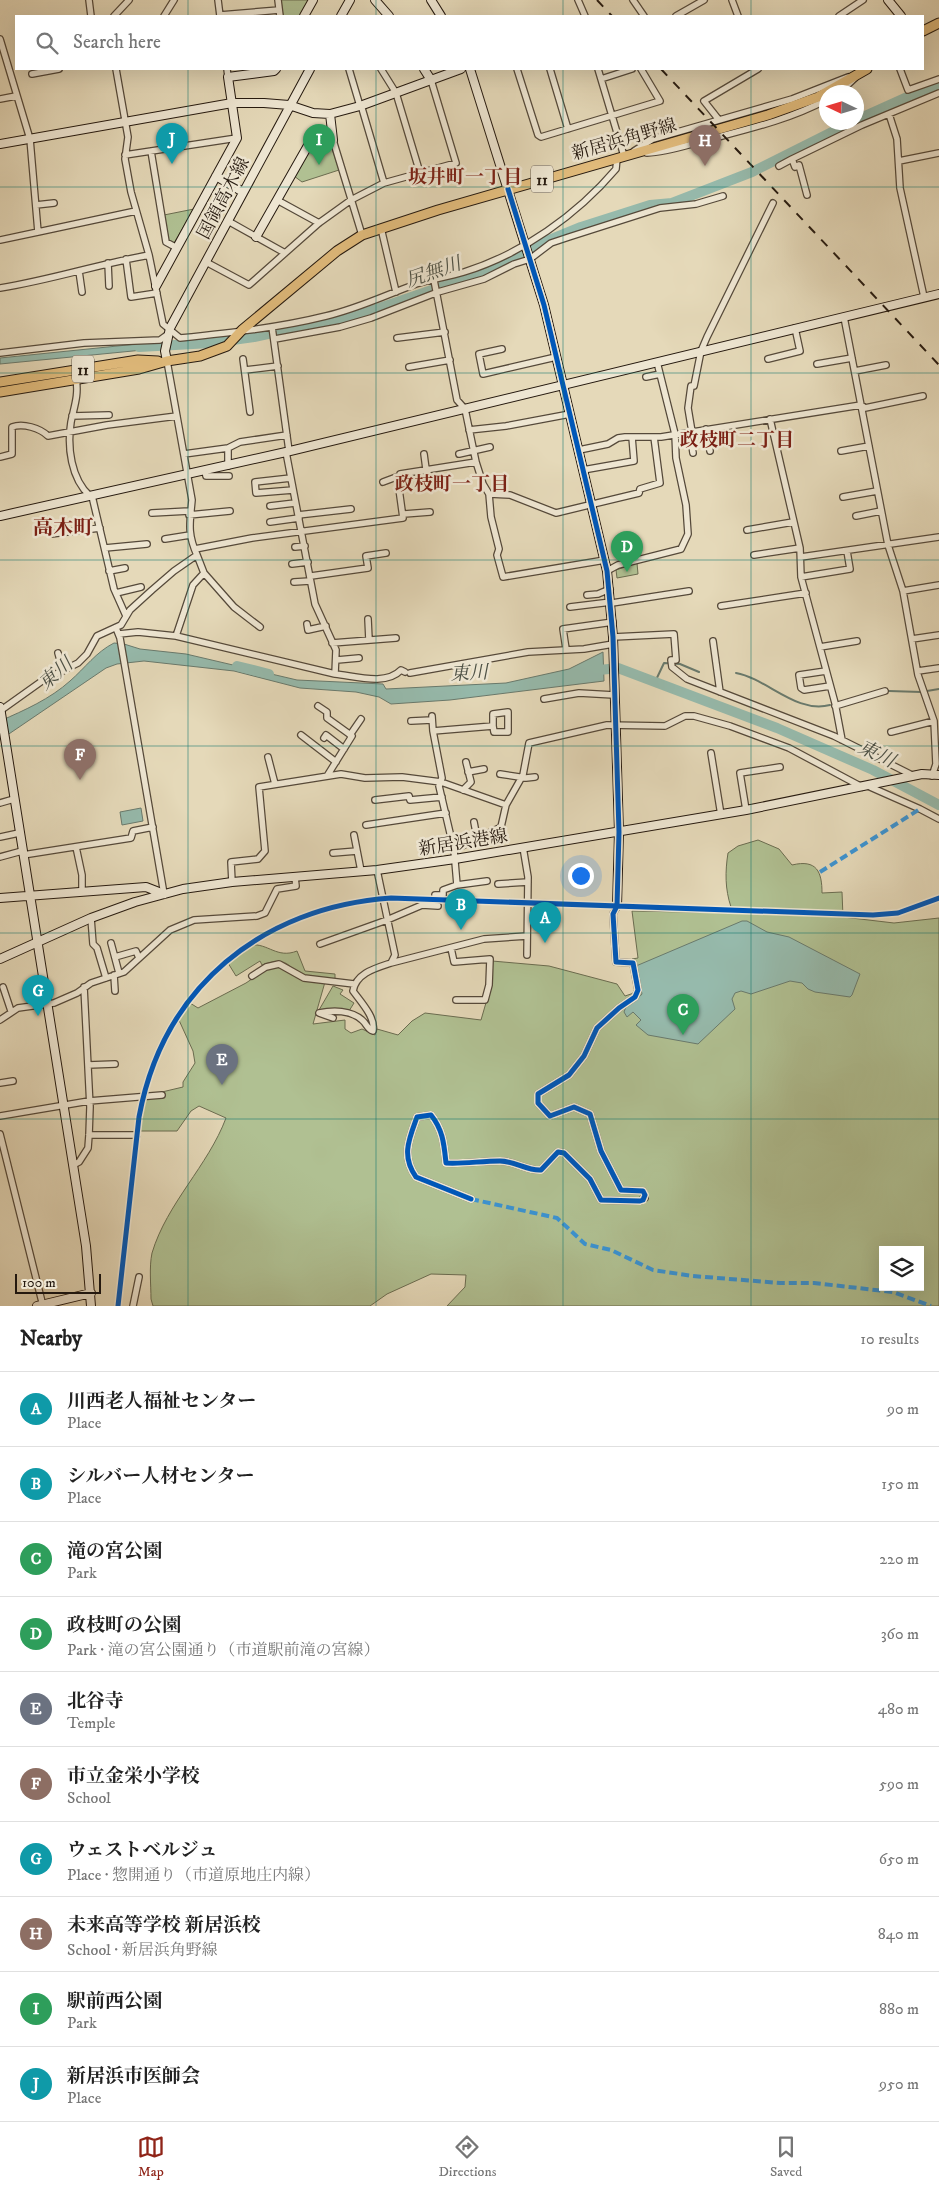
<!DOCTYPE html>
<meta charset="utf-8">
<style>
:root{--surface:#fff;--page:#f2f2f2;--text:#222;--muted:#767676;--line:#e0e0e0;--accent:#8f2418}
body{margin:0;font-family:"IM FELL DW Pica","Noto Serif JP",serif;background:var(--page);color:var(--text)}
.controls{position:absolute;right:15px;bottom:15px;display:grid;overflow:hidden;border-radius:0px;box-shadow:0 5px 20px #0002}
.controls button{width:45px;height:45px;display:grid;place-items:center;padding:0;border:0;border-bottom:1px solid var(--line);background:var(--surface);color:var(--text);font:25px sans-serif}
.compass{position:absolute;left:819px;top:85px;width:45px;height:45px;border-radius:50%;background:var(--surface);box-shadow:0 5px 20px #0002;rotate:274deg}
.scale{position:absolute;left:15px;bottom:12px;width:86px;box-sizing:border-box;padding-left:5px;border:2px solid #25190f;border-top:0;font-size:14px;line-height:18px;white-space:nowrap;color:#25190f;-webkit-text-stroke:4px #eee6d2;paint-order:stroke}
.you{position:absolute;left:580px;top:875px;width:18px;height:18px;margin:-12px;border:4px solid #fff;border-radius:50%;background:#1a73e8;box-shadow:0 0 0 8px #1a73e833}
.badge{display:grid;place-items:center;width:32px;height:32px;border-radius:50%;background:var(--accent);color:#fff;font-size:16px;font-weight:700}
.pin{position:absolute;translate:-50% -41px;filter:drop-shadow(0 1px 2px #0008)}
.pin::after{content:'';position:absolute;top:26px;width:18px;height:15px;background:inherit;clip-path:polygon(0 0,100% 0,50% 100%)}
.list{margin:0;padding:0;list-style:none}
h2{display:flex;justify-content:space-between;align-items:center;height:65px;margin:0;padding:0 20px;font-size:21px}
h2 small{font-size:16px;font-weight:400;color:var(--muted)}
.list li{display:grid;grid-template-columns:32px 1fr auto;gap:15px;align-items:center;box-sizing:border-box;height:75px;padding:0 20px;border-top:1px solid var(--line)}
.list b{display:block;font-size:19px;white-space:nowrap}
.list p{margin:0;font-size:16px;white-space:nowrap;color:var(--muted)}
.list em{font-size:16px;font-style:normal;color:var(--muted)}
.icon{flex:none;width:28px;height:28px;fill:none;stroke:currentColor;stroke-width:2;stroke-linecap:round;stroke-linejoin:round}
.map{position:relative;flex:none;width:939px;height:1306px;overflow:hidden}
.search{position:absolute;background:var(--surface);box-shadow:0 5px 20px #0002;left:15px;right:15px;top:15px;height:55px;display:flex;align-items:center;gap:12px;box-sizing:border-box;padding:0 18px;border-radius:0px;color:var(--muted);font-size:19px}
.sheet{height:815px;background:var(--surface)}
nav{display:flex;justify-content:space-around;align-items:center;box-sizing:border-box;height:70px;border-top:1px solid var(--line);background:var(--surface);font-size:14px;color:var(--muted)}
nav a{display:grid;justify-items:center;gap:2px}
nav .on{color:var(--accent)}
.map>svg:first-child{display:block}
.green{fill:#b0c092;stroke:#6a6c50;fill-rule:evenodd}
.water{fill:#96baac;stroke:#697a6d}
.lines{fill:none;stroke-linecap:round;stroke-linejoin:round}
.stream{stroke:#697a6d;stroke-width:2}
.river{stroke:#96baac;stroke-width:10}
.street-casing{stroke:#55493a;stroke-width:8}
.secondary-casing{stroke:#25190f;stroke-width:10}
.primary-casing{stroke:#25190f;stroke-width:11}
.street{stroke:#eee6d2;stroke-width:5.5}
.secondary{stroke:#eee6d2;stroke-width:8}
.primary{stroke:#e2bc7c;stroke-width:9}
.rail{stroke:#25190f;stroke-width:2;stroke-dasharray:9 9;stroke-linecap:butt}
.quiet{stroke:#3b93d2;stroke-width:4;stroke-dasharray:8 4;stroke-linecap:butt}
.cycleway-casing{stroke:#eee6d2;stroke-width:8}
.cycleway{stroke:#0057b8;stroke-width:5}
.grid{fill:none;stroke:#0f766e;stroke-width:1;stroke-opacity:0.55}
.labels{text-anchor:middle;stroke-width:5;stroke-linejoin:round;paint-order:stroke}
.shield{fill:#eee6d2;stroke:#61564a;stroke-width:1}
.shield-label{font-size:16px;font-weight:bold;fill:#25190f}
.street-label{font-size:18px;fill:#25190f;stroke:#eee6d2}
.neighbourhood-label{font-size:19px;font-weight:bold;fill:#7a1f14;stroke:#eee6d2}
.water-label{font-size:19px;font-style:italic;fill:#4d5146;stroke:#eee6d2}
.quarter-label{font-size:20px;font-weight:bold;fill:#7a1f14;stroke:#eee6d2}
</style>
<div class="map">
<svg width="939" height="1306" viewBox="0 0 939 1306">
<rect width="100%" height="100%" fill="#e5d9b9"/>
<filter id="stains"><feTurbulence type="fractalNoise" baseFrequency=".004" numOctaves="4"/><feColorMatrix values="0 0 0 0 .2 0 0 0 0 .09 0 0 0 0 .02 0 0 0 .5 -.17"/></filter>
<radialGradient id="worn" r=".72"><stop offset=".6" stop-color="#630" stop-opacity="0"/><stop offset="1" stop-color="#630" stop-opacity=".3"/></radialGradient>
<path class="green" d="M281 0H309L300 16H283Z
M329 143 331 145 339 170 302 182 294 176 310 146Z
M194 209 174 243 169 241 164 215Z
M637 563 638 574 617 578 616 570Z
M758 840 779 849 792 865C817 859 822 872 822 893L842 892 843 917 894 923 939 918V1306H447L465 1287 466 1275 431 1274 387 1294 370 1306H153L151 1299C151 1285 149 1267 152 1253 167 1203 208 1166 226 1118L199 1106 191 1111 177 1131H139L145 1096 183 1087V1082L195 1063 193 1051 178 1018 190 1003 198 1008 246 983 268 968 279 965 298 976 325 982 313 1024 345 1020V1029L351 1033 362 1029 375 1035 377 1029 398 1035 412 1021 425 1013 481 1020 492 982V961L549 966 617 984 625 996 634 993 635 989 632 959 638 958 632 911 741 913 731 907C725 889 725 872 728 853L738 846ZM883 1250H920V1287H883Z
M251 945C268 943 277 959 297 951L305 971 335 974V980C326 979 316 980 308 978 287 972 293 954 262 965L260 961 236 976 228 963Z
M333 986 343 990 340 994 354 1003 349 1011 319 1010Z"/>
<path class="water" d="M137 344H154L150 349 143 350 0 364V358Z
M114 643 124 644 140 649 186 654 297 680 383 684 386 689 506 683 569 669 603 652 604 681 450 700 391 704 379 697 356 692 300 688 234 671 144 661 117 664 106 668 0 740V721C25 710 50 699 70 681 85 668 96 652 114 643Z
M141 808 143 821 122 825 120 812Z
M742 921H747L767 932 789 937 860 974 852 995 850 997 815 992 808 989 802 983 790 981 751 994 741 991 735 993 732 999 735 1009 698 1044 648 1035 636 1025 641 1020 633 1012 627 1017 624 1012C626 1003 637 1001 642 994L636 966Z"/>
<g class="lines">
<path class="stream" d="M736 673C768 679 796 714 830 705
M655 682 664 663 680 664 699 672
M889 691 921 692 939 689"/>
<path class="river" d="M856 120 907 97 939 86
M139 347 211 343 254 337 365 313 481 273 537 245 581 227 650 205 672 203 752 172 852 122
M237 666 269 674
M590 671 618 668 777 728 873 770 939 805"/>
<g class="street-casing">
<path id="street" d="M89 0 91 16
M218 0 220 16
M278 0 280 16
M578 0 585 16
M633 0 644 16
M732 0 738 16
M220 15 279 10
M114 16 129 0
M164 16 174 0
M676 16 704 0
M839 16 863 0
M0 39 30 139 38 232 0 240
M116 69 128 137 125 159 131 192 149 255 163 324 180 338C229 333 278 328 326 316 357 309 386 295 416 284 431 279 448 277 464 272 522 254 577 215 616 169L617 158
M227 69 228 77
M349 69 360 106
M381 69 396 93 420 173
M517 69 538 135 541 137 660 101 641 69
M550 69 568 129
M598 69 624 156
M900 69 908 90 939 79
M32 74 59 69
M601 79 632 69
M840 92 855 78
M0 99 16 96
M361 105 384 183 456 163 431 80
M889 114 897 139 900 188 924 297
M719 120 704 101 758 69
M333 140 362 235
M151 151 166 242 177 248
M634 151 653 139 792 99 848 77
M647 153C666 152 684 146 703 141 744 130 789 120 826 100
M125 155 237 138
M899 161 939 153
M779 166 792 159
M807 195 799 165 795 167 792 159 862 125 939 93
M277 200 319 223
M36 205 54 203
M228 221 285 253
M381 228 396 292
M38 232 136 211
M126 259 131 297 157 293
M206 262 249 285 319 223 351 200 384 183
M108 263 109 286
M79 271 82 292
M0 288C51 280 99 264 149 255
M844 317 888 545 903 591 918 675 934 721 936 764 932 776
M272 327 289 451
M397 338 445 332
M275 339 340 327 371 318 438 292 484 279 514 264 530 259 551 243 569 237 660 208 696 204 723 196
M502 349 479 354 483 374 556 357
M0 353 84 343 160 340 167 335
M243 359 250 412
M768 359 800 351 795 328
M817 364 852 358
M409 367 450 360
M245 370 278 366
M855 371 886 365
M646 377 660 374
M76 379C79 395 74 407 71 422 67 447 71 479 90 496
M72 416 109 415
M770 419 800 548 801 577 835 703 842 740
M706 429 710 451
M469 430 506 426 570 414
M690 432 693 453
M692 432 688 408 691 386H694L701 351 707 337 773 203
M228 448 240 442 287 435
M579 450 608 444 618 438 625 437H661L861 405 865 408 923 396
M841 451 869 446
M286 452 315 604 336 650 335 674C355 676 386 686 401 670L405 672
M184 454 228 448V466
M424 454 426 469
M459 454 490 447
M0 457 12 454V427C23 423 40 428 48 436L107 425 177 416
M476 462 483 484 489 494 491 517 499 549 497 555 503 577 605 560
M583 470 634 461 632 437
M205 471 206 476H229
M291 478 255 482 256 493 293 490
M383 482 399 476
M489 494 510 495 556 513 639 493 640 489 660 483 654 437
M92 496 114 589 126 616
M843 497 877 491
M270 506 295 503
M152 513 189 511
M404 514 430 512
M189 515 230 511
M298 515 351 509
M856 516 881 511
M270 522 299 518
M747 530 793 522
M51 534 100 528
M165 539 190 535
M295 547 305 546
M105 548 147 544
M195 549 252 538 403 518 399 489 400 474 476 462 465 409 457 400 434 280
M197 555 204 573
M754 555 800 548
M801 557 939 537
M292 564 308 562
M109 571 125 568
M607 571 618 565 681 549 688 534 686 505 676 458 675 434 657 362
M311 576 368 568 366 556 386 553
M801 577 850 569 847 551
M294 582 310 581
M903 591 939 585
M116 593 141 587
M587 595 598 594 610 589
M612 603 689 591
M721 606 806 593
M570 607 611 602
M368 619 369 640
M307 624 308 630 326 626
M116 628 120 638 164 894
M119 634 138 632 176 636 335 674
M176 636 193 585 204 573 234 607 260 627
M613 637 674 634 676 660H671L672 667 687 679 834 736 914 776
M912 639 939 635
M713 641 720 692
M332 643 396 638
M820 647 857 641
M566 649 563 629 613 622
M58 653 63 671
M337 660 359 658
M826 671 799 675 801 688 804 690 830 686
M918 671 939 668
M410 673 528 652 584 649 613 644
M544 699 579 693 614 695
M318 706 327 712V718L352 736 327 776
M835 706 885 691
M0 711 42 681 78 663 87 654 97 636 121 625 130 610 152 590 174 571 197 555C187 533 190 522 192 500L167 361
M432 716 433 731
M411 721 432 720
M891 732 934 721
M301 735 336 762
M350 735 361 719
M324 738 326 735 344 749
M711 753 721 815
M268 757 275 784
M468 772 484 769
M500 774 526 778 535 777
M868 786 920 809 939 819
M463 790 471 782 466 762
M375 800 409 796 410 800 442 797
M0 803 14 799
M746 810 740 773 780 767
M474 822 477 838
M366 825 446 813
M354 835 361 871
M0 837 19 833
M76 847 82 875V892
M523 847 528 877 527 955
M454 850 501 827 506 805 523 775 529 743 607 725 665 726 685 716H694L730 726 789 748 862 787
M333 853 357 851
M23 855 131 838 133 831 153 827
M0 857 22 851
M232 882 231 862 258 859 265 851 259 787 341 774 365 778 402 777 441 782 506 805
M498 884 528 882
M457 885 487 881
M435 895H443V890L457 885 454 850 439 786 442 778 433 731 493 726 494 732H508V712L493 714V726
M91 918 93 944 97 948 106 978
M111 943 119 973
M320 944 387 920 422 905 438 906
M451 948 454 962 490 959 489 985 485 1000H456
M115 957 136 951 139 958
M391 963 484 939 527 936
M114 975 115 991
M252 976 266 967 279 964 304 978 354 984
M3 987 11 1011
M333 1018 319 1013C333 1010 351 1010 362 1020 367 1024 367 1029 373 1031 376 1018 361 1002 353 991 356 973 376 968 391 963L395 955 377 870
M0 1020 18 1008 54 1003 77 993 91 983 124 972 170 930 194 920 257 916 265 913 277 889 296 886 295 877
M88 1065 115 1064
M0 1083 13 1081
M0 1116 89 1101 162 1095
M0 1134 43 1306
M89 1135H137
M73 1165 79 1162 88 1148 89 1135 90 1107 84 987
M471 1199 416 1177C401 1156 409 1139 417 1117L431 1115C443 1130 444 1144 446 1163 464 1164 481 1161 500 1161 515 1161 527 1171 541 1170L558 1152 564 1153 590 1179 601 1200 640 1201 645 1198 643 1191 621 1190 601 1151 590 1114 574 1107 550 1116 538 1103V1094L569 1075 584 1056 597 1028 619 1008 635 997 638 990 633 963 616 962 613 914 617 906
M133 1306 139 1277"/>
</g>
<g class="secondary-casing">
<path id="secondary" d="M375 0 389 16
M431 0 441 16
M888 0 901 16
M304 16 313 0
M341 16 350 0
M424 69 431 80
M470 69 544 305 607 571 613 637 619 832 617 906
M0 144 232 103H264L289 105 313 113 330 114 360 106 461 69
M216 176 243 192
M256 237 310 142 333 140 330 114
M156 286 237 138 228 77 274 71 276 69
M167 361 165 351 170 328 310 69
M0 516 286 452 939 294
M0 707 86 1246 91 1306
M0 898 146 887 164 894
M0 959 91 918 135 902 183 889 232 882 377 870 455 859 746 810 922 774 939 775
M37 1306 91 1293"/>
</g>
<g class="primary-casing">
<path id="primary" d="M923 31 939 23
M0 382 138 360 158 361
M0 392 139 369 167 361 200 356 227 346 242 330 337 251 362 235 438 210 768 115 818 97 867 69"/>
</g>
<use href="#street" class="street"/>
<use href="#secondary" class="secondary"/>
<use href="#primary" class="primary"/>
<path class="rail" d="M597 0 612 16
M661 69 939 365"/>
<path class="quiet" d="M820 872 920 809
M471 1199 557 1218 585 1244 611 1250 653 1270 693 1276 780 1283H814L893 1292 931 1306"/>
<g class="cycleway-casing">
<path id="cycleway" d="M471 1199 416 1177C401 1156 409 1139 417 1117L431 1115C443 1130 444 1144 446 1163 464 1164 481 1161 500 1161 515 1161 527 1171 541 1170L558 1152 564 1153 590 1179 601 1200 640 1201 643 1200 645 1195 643 1191 621 1190 601 1151 590 1114 574 1107 550 1116 538 1103V1094L569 1075 584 1056 597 1028 619 1008 635 997 638 990 633 963 616 962 613 914 617 906 619 832 613 637 607 571 544 305 508 189
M118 1306 139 1117C163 987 262 907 391 898L873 915 898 913 939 898"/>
</g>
<use href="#cycleway" class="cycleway"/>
</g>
<path class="grid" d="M188 0V16M376 0V16M563 0V16M751 0V16M188 69V1306M376 69V1306M563 69V1306M751 69V1306M0 187H939M0 373H939M0 560H939M0 746H939M0 933H939M0 1119H939"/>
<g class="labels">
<g class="shield">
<rect x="531" y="165.5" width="22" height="27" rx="4"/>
<rect x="72" y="355.5" width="22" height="27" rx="4"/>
</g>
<g class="shield-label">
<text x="542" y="185">11</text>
<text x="83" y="375">11</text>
</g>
<g class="street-label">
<text transform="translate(624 139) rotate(-16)" y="6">新居浜角野線</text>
<text transform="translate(223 198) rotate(-62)" y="6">国領高木線</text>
<text transform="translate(463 842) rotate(-9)" y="6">新居浜港線</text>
</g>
<g class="neighbourhood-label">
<text x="465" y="183">坂井町一丁目</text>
<text x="737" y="446">政枝町二丁目</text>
<text x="452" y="490">政枝町一丁目</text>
</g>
<g class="water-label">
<text transform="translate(433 271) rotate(-19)" y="7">尻無川</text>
<text transform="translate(469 672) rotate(-3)" y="7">東川</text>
<text transform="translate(55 673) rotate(-41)" y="7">東川</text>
<text transform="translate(877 753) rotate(26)" y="7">東川</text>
</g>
<g class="quarter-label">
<text x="63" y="534">高木町</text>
</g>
</g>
<rect width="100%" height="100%" filter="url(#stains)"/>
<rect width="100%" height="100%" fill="url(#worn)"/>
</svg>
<div class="controls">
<button><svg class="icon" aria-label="layers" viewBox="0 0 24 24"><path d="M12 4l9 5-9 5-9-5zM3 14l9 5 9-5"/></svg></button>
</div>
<svg class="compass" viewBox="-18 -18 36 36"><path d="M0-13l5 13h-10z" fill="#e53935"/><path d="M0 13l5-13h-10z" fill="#767676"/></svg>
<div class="scale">100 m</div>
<div class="you"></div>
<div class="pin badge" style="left:545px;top:943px;background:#0f9aa8">A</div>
<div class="pin badge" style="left:461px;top:930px;background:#0f9aa8">B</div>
<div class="pin badge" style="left:683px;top:1035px;background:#2e9e5b">C</div>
<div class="pin badge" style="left:627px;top:572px;background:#2e9e5b">D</div>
<div class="pin badge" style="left:222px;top:1085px;background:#6b7280">E</div>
<div class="pin badge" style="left:80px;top:780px;background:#8d6e63">F</div>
<div class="pin badge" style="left:38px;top:1016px;background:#0f9aa8">G</div>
<div class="pin badge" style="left:705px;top:166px;background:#8d6e63">H</div>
<div class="pin badge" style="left:319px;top:165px;background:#2e9e5b">I</div>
<div class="pin badge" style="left:172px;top:164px;background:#0f9aa8">J</div>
<div class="search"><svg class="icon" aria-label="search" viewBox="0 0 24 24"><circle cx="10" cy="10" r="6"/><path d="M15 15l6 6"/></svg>Search here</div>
</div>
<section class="sheet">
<h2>Nearby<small>10 results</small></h2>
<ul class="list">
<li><span class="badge" style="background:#0f9aa8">A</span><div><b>川西老人福祉センター</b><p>Place</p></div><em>90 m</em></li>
<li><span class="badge" style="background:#0f9aa8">B</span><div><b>シルバー人材センター</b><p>Place</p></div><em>150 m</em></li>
<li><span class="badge" style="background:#2e9e5b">C</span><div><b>滝の宮公園</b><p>Park</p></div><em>220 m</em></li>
<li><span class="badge" style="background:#2e9e5b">D</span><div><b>政枝町の公園</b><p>Park · 滝の宮公園通り（市道駅前滝の宮線）</p></div><em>360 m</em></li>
<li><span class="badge" style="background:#6b7280">E</span><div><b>北谷寺</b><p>Temple</p></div><em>480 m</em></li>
<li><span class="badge" style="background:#8d6e63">F</span><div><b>市立金栄小学校</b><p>School</p></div><em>590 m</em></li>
<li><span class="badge" style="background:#0f9aa8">G</span><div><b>ウェストベルジュ</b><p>Place · 惣開通り（市道原地庄内線）</p></div><em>650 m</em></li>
<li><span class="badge" style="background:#8d6e63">H</span><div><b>未来高等学校 新居浜校</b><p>School · 新居浜角野線</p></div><em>840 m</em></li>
<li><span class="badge" style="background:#2e9e5b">I</span><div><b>駅前西公園</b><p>Park</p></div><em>880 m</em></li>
<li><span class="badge" style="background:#0f9aa8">J</span><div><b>新居浜市医師会</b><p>Place</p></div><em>950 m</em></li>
</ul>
</section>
<nav>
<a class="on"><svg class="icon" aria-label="map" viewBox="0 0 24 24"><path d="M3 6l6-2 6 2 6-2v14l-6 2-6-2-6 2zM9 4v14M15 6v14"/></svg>Map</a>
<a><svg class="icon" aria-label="directions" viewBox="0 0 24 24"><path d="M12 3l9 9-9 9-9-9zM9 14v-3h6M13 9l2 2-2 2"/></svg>Directions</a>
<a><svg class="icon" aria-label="saved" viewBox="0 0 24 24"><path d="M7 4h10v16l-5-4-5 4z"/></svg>Saved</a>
</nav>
